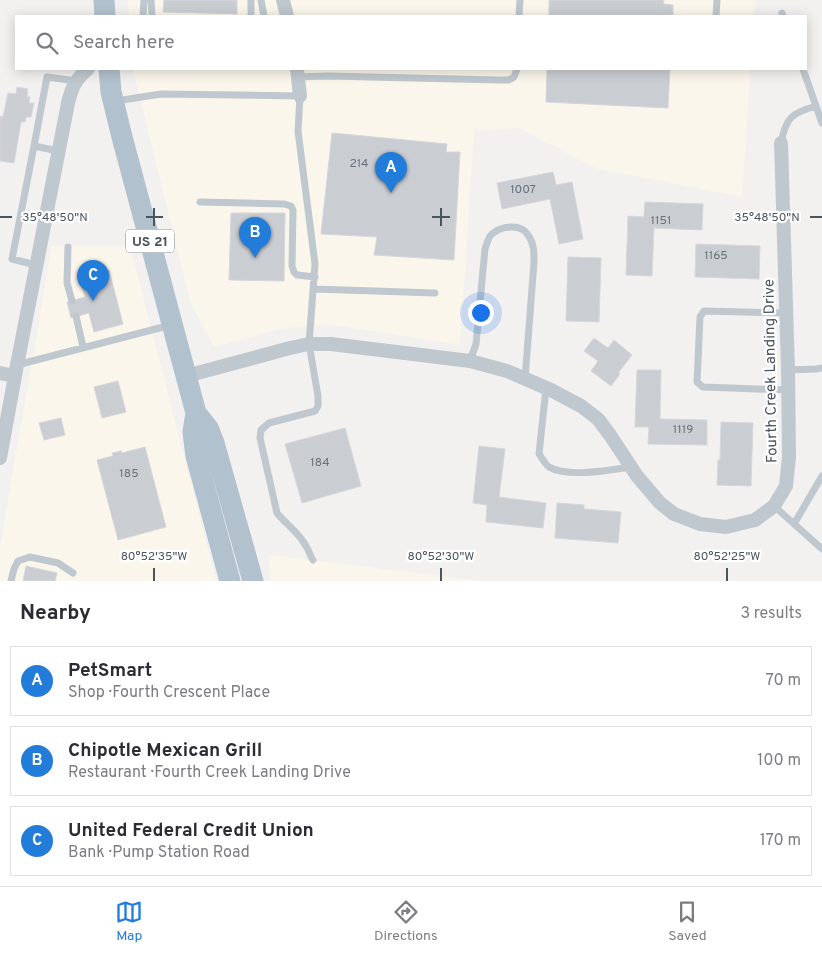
<!DOCTYPE html>
<meta charset="utf-8">
<style>
:root{--surface:#fff;--page:#f7f7f7;--text:#2b2b33;--muted:#7c7c81;--line:#e1e1e2;--accent:#227cda}
body{margin:0;font-family:Overpass,sans-serif;background:var(--page);color:var(--text)}
.you{position:absolute;left:480px;top:312px;width:18px;height:18px;margin:-12px;border:4px solid #fff;border-radius:50%;background:#1a73e8;box-shadow:0 0 0 8px #1a73e833}
.badge{display:grid;place-items:center;width:32px;height:32px;border-radius:50%;background:var(--accent);color:#fff;font-size:16px;font-weight:700}
.pin{position:absolute;translate:-50% -41px;filter:drop-shadow(0 1px 2px #0008)}
.pin::after{content:'';position:absolute;top:26px;width:18px;height:15px;background:inherit;clip-path:polygon(0 0,100% 0,50% 100%)}
.list{margin:0;padding:0;list-style:none}
h2{display:flex;justify-content:space-between;align-items:center;height:65px;margin:0;padding:0 20px;font-size:21px}
h2 small{font-size:16px;font-weight:400;color:var(--muted)}
.list li{display:grid;grid-template-columns:32px 1fr auto;gap:15px;align-items:center;box-sizing:border-box;height:70px;margin:0 10px 10px;padding:0 10px;border:1px solid var(--line);border-radius:0px}
.list b{display:block;font-size:19px;white-space:nowrap}
.list p{margin:0;font-size:16px;white-space:nowrap;color:var(--muted)}
.list em{font-size:16px;font-style:normal;color:var(--muted)}
.icon{flex:none;width:28px;height:28px;fill:none;stroke:currentColor;stroke-width:2;stroke-linecap:round;stroke-linejoin:round}
.map{position:relative;flex:none;width:822px;height:581px;overflow:hidden}
.search{position:absolute;background:var(--surface);box-shadow:0 2px 12px #0003;left:15px;right:15px;top:15px;height:55px;display:flex;align-items:center;gap:12px;box-sizing:border-box;padding:0 18px;border-radius:0px;color:var(--muted);font-size:19px}
.sheet{height:305px;background:var(--surface)}
nav{display:flex;justify-content:space-around;align-items:center;box-sizing:border-box;height:70px;border-top:1px solid var(--line);background:var(--surface);font-size:14px;color:var(--muted)}
nav a{display:grid;justify-items:center;gap:2px}
nav .on{color:var(--accent)}
.map>svg:first-child{display:block}
.commercial{fill:#fbf6eb}
.building{fill:#cacdd2;stroke:#d5d7db}
.lines{fill:none;stroke-linecap:round;stroke-linejoin:round}
.service{stroke:#bfc8ce;stroke-width:7}
.minor{stroke:#bfc8ce;stroke-width:14}
.primary{stroke:#b1c1cd;stroke-width:21}
.ticks{fill:none;stroke:#49545d;stroke-width:2}
.labels{text-anchor:middle;stroke-width:4.5;stroke-linejoin:round;paint-order:stroke}
.number-label{font-size:12px;fill:#69727a}
.shield{fill:#fff;stroke:#80878e;stroke-width:1}
.shield-label{font-size:14px;font-weight:bold;fill:#49545d}
.street-label{font-size:15px;fill:#49545d;stroke:#fff}
.ticks-label{font-size:12px;text-anchor:middle;fill:#49545d;stroke:#fff;stroke-width:4.5;stroke-linejoin:round;paint-order:stroke}
</style>
<div class="map">
<svg width="822" height="581" viewBox="0 0 822 581">
<rect width="100%" height="100%" fill="#f3f0f0"/>
<path class="commercial" d="M128 0H756L753 16H129Z
M133 69H750L742 197 595 168 520 128 474 130 460 345 329 324 278 329 214 347 190 301Z
M52 246H130L216 581H0V547Z
M269 555 482 581H271Z"/>
<path class="building" d="M164 0H237V14L163 12Z
M549 0H664L663 4 673 5V16H549Z
M547 69H670L668 108 546 102Z
M17 87 28 89 27 97H30L29 103H34L31 117H26L25 122H21L14 163 0 161V116L3 117 8 93 16 94Z
M332 133 447 144 446 152H460L454 260 374 255 377 237 321 234Z
M553 172 556 185 572 182 583 239 559 244 550 199 502 209 497 183Z
M645 202 703 204 702 230 654 228 652 276 626 275 628 216 644 217Z
M231 213H285L284 281 229 280Z
M696 244 760 246 759 279 695 277Z
M568 257 601 258 599 322 566 321Z
M109 270 123 324 94 332 89 313 71 318 67 302 85 297 79 277Z
M594 338 608 348 614 340 632 355 618 373 620 374 611 386 591 371 598 361 584 351Z
M637 370H661L660 419 707 420V445L648 444 649 427H635Z
M118 381 126 412 102 418 94 387Z
M61 418 65 435 44 440 39 423Z
M721 422 753 423 751 486 717 485 718 460H720Z
M345 428 361 486 302 503 285 444Z
M479 446 505 449 499 497 546 503 543 528 486 522 487 505 473 503Z
M145 447 166 527 118 540 97 460 113 456 112 453 121 451 122 453Z
M557 503 584 505V509L621 512 618 543 555 538Z
M26 566 57 573 55 581H23Z"/>
<g class="lines">
<path class="service" d="M151 0 152 16
M251 0V16
M261 0 264 16
M782 13 783 16
M143 16 144 0
M519 16 520 0
M716 16 717 0
M803 69 822 123
M298 77 327 76 498 80H509L514 77 517 69
M116 101 161 94 300 96 298 131 315 264 309 344 318 396V406L315 411 269 423 261 430 260 438 277 513C286 524 299 533 306 546 309 550 310 556 313 560
M781 143C786 117 792 113 816 106
M34 146 12 259 36 265
M58 151 34 146 47 77 76 81
M200 202 284 204 291 206 293 210 292 266 294 272 297 275 315 277
M68 247 67 283 72 301
M314 289 435 293
M787 313 704 311 700 317 697 382 703 387 788 390
M76 316 83 347
M470 361 476 344 485 249C487 244 488 237 492 234 501 226 521 223 528 235 534 243 534 252 534 262L525 379
M17 365 171 325
M788 370 816 369 822 368
M546 388 539 454C542 458 545 464 549 467 567 478 611 470 631 467
M774 506 822 549
M794 524 822 476
M11 581 14 569 18 561 30 557 58 563 73 573"/>
<path class="minor" d="M283 0 287 16
M297 69 300 96
M0 373 15 376
M186 376 290 348 309 344H331L470 361 507 371 551 390 581 406 598 419 610 435 637 476 660 503 674 514 700 524 726 527 755 520 774 506 786 486 789 457 788 370 781 143
M0 458 17 365 68 103C72 87 75 80 88 69"/>
<path class="primary" d="M104 0 105 16
M109 69 111 92 122 137 196 413 208 428 214 443 253 581
M196 413 193 432 196 456 230 581"/>
</g>
<path class="ticks" d="M154 208V226M441 208V226M0 217H12M146 217H163M432 217H450M810 217H822M154 568V581M441 568V581M727 568V581"/>
<g class="labels">
<g class="number-label">
<text x="359" y="167">214</text>
<text x="523" y="193">1007</text>
<text x="661" y="224">1151</text>
<text x="716" y="259">1165</text>
<text x="683" y="433">1119</text>
<text x="320" y="466">184</text>
<text x="129" y="477">185</text>
</g>
<rect class="shield" x="126" y="229.5" width="48" height="23" rx="4"/>
<g class="shield-label">
<text x="150" y="246">US 21</text>
</g>
<g class="street-label">
<text transform="translate(770 371) rotate(-91)" y="5">Fourth Creek Landing Drive</text>
</g>
</g>
<g class="ticks-label">
<text x="55" y="221">35°48'50"N</text>
<text x="767" y="221">35°48'50"N</text>
<text x="154" y="560">80°52'35"W</text>
<text x="441" y="560">80°52'30"W</text>
<text x="727" y="560">80°52'25"W</text>
</g>
</svg>
<div class="you"></div>
<div class="pin badge" style="left:391px;top:193px">A</div>
<div class="pin badge" style="left:255px;top:258px">B</div>
<div class="pin badge" style="left:93px;top:301px">C</div>
<div class="search"><svg class="icon" aria-label="search" viewBox="0 0 24 24"><circle cx="10" cy="10" r="6"/><path d="M15 15l6 6"/></svg>Search here</div>
</div>
<section class="sheet">
<h2>Nearby<small>3 results</small></h2>
<ul class="list">
<li><span class="badge">A</span><div><b>PetSmart</b><p>Shop · Fourth Crescent Place</p></div><em>70 m</em></li>
<li><span class="badge">B</span><div><b>Chipotle Mexican Grill</b><p>Restaurant · Fourth Creek Landing Drive</p></div><em>100 m</em></li>
<li><span class="badge">C</span><div><b>United Federal Credit Union</b><p>Bank · Pump Station Road</p></div><em>170 m</em></li>
</ul>
</section>
<nav>
<a class="on"><svg class="icon" aria-label="map" viewBox="0 0 24 24"><path d="M3 6l6-2 6 2 6-2v14l-6 2-6-2-6 2zM9 4v14M15 6v14"/></svg>Map</a>
<a><svg class="icon" aria-label="directions" viewBox="0 0 24 24"><path d="M12 3l9 9-9 9-9-9zM9 14v-3h6M13 9l2 2-2 2"/></svg>Directions</a>
<a><svg class="icon" aria-label="saved" viewBox="0 0 24 24"><path d="M7 4h10v16l-5-4-5 4z"/></svg>Saved</a>
</nav>
